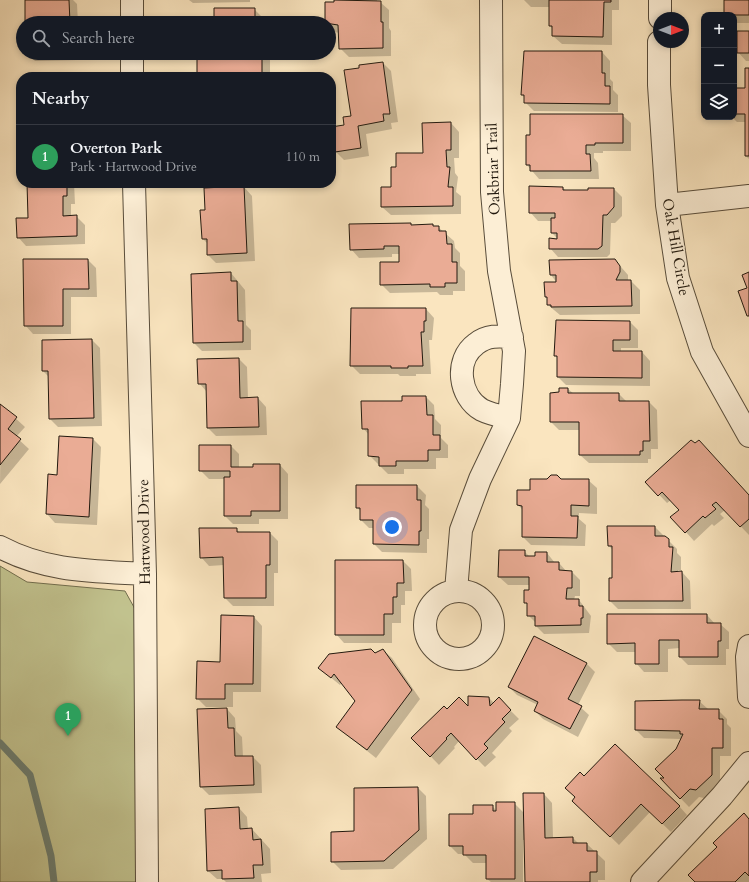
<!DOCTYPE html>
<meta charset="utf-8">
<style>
:root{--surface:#171b24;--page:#20242c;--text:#f1f3f6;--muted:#9ea1a6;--line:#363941;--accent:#2563eb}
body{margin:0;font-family:Cardo,serif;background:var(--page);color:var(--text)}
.controls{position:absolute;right:12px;top:12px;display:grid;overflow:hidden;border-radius:8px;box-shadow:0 2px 6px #0003}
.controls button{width:36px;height:36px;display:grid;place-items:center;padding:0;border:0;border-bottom:1px solid var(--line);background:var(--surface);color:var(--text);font:20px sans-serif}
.compass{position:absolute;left:653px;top:12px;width:36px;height:36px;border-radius:50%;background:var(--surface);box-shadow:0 2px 6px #0003;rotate:90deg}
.you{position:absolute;left:392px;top:527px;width:14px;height:14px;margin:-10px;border:3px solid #fff;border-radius:50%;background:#1a73e8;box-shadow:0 0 0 6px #1a73e833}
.badge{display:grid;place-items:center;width:26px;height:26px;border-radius:50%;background:var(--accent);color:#fff;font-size:13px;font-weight:700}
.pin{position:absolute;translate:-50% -33px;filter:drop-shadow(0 1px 2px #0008)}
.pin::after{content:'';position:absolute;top:21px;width:14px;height:12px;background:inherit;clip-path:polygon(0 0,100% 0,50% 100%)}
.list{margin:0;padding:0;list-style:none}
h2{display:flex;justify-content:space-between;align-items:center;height:52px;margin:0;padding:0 16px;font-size:17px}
h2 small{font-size:13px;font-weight:400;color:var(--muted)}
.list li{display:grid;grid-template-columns:26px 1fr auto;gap:12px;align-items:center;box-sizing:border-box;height:64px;padding:0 16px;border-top:1px solid var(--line)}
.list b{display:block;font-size:15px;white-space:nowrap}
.list p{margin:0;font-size:13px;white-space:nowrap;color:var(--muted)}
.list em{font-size:13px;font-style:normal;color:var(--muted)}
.icon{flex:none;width:22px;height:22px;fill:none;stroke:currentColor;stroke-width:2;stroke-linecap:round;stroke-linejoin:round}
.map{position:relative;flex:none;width:749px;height:882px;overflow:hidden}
.search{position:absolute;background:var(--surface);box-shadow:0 2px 6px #0003;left:16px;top:16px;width:320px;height:44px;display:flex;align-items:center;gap:10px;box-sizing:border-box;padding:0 14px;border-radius:22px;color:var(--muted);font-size:15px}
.panel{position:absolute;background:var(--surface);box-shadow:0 2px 6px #0003;left:16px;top:72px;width:320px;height:116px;border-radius:16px}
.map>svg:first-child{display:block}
.green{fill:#c2c38f;stroke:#726e4e}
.shadow{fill:#0003}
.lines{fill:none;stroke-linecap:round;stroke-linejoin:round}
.stream{stroke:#6c7d70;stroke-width:7}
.building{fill:#eaac95;stroke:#22190e}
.street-casing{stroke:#584c3a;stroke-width:24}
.street{stroke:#fceed5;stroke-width:22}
.labels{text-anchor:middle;stroke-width:3;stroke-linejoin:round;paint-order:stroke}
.street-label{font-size:15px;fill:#22190e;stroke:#fceed5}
</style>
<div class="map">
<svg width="749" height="882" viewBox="0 0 749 882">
<rect width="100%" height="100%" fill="#fae5bf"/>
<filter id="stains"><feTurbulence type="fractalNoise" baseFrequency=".005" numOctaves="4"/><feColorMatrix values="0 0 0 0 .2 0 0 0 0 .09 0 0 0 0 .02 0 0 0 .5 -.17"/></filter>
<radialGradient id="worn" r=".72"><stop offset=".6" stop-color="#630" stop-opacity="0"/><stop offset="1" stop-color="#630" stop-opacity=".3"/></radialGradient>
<path class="green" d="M0 566 27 582 125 591 135 609 136 862 138 882H0Z"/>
<path class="shadow" d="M26 0H73L77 4 78 23H26Z
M189 0H250V2L193 3Z
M335 0H377V2H380L389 10V28L391 31V56L349 57 340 48V33L334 32 329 27Z
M524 0H619V10H612V45L562 44 553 36V29L550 26V7H531Z
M725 0H749V23H734V15H726Z
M254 9 263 18V23H215Z
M749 32V61H746L738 52Z
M525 52H602L610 61V79L613 82V90L618 95V112L534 111 525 102V98L522 95Z
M27 53H78V60L35 61Z
M219 53H270V77H198L219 60Z
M383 63 391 71 398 122 391 123 392 129 366 134 369 156 344 160 336 152 345 126 352 117 360 69Z
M749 69V159L746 156V122H737L732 117H734V89H746Z
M622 115 631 123V151H603V153H594V158L598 163 599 179H539L527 165V136Z
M451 123 459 132V158H454L455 173 458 177 456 192 461 196V214L391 215 382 207 392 188 397 168 424 154Z
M28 183H74L75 204H71V217L76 216 85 225V244L26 246 18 237 29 219Z
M244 187 252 196 255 261 216 263 208 255V244L203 239 206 211Z
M563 188 567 191 614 189 622 197V216L615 223H611L610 254 607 257H558L550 248 559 240 552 233V221H538L530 212Z
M434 227H438L454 241 455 248 460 253V266L465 271V291H453V295H440L437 292 390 293 381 284 400 263V254H392V257L359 258 351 249Z
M88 260 96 268 97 297H71V334H33L25 325Z
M615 260 628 275V281H631L640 290V314L560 315 548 305V299L546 297 557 283 551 275Z
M231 273 245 290 246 325 251 330V350L202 351 194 343 192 275Z
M426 309 434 318 432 340H429L431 374H416V376H400L398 374H360L351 365Z
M630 322 638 330V348H621V352H642L650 361V386L566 385 558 377V359L555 355Z
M92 340 100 348 102 426 58 427 50 419 49 377 43 371Z
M239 359 247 367 248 399 258 398 266 407 267 435 216 436 208 428 207 392 199 383Z
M560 389H568L574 394H619L627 402H649L657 410 658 449H651V459H648V463H589L580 455V430H559L551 422Z
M426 397 434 405 435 419 441 425V438L448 445V458H436V469H404V474H388L369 455V435L363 428Z
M1 405 25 427 16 437 29 449 0 484Z
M60 437 93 439 101 447 97 525 55 523 47 514 49 475 58 476Z
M231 446 239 454V468L280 465 288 474V519H259V524H233L225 516V479H209L200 470Z
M561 480H588L597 488V514L579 513V519L586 525 585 546 531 545 523 537V510L518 505 531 491Z
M647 482 749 495V535L725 510 720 514 724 518 714 526 712 524 694 541 686 532 680 510 671 500 667 503Z
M357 486H417L426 495 425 505 429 509V539H427V553L382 552 374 544V528H369L361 520V511L357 508Z
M655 527 677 549V553L681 557V570H678V573L682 572 690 581 691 609H618L610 601 613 579V550L609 546Z
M236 529 240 533H270L278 541V573H274V606H233L225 598 224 565 209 566 201 557Z
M524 551 530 557H536V553H547L555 563H559L567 572H572L580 580V596H575L574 600H579L591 616 589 633 544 634 536 626V623L528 615V605L525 602 530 591V585H508L499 577Z
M403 561 411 569 412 591H405V605H401V623H392V643H344L336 634Z
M707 615 715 624H720L729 632V649H726V665H688L680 657V648L668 649V672H644L636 663V652H617L608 643Z
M222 616 254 617 262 626 261 692H233V707H206L197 698 221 663Z
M383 650 392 658 420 699 376 758 337 727 356 701 342 682 340 685 319 668 375 654Z
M587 664 595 672 578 705 589 715 578 737 543 719 535 711 538 705 517 695 509 687Z
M489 698 494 703 499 699 519 719 509 728 512 731 492 753 496 757 485 767 459 741 454 747 455 748 439 765 413 738 447 710 469 709Z
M699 701 708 709 718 710 727 719V724L731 728V756H720V784L704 798 699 797 689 807 662 779H666L682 739 644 738 636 730Z
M227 709 235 718 236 731 242 737 243 757H253L261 765 262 793 209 795 201 787Z
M584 778 679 806 687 815 671 832 650 812 619 845 582 809Z
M418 788 426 796 427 839 393 869 341 870 332 861 355 832Z
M544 794 552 803 553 838H573L579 844H587L605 861V880H598V882H526L525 840H523V882H491L487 879V863H473L464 854H458L450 846 474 815 492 806 497 811 514 803 524 813Z
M239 808 247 817 248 830 252 829 270 849 271 873 261 874 262 882H226L223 879H217L208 871Z
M749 820V882H696Z"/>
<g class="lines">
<path class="stream" d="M0 743 30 775 51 856 54 882"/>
</g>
<path class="building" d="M25 0H69L70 23H25Z
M334 0 381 1V22H383V48L339 49 338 25 325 23V2H334Z
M549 0H611V2H604L603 37 552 36V26H549Z
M724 0H749V15H724Z
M214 8H255V23H214Z
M737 31H749V53H737Z
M524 51H602V73H605V86H610V104L524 103V95H521Z
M218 53H262V77H197V59H218Z
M383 62 390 114H383L384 121 358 126 361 148 335 152 331 127 344 125 343 117 351 116 344 70 359 68V65Z
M745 68H749V156H745V114H734V88H745Z
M530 114H623V143H595V145H586V154H590L591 171H530V165H526V135H530Z
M451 122V150H446L447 167H450L448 187H453V206L381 207V187H391V167H396V153H423L422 123Z
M27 183H67V196H63V216L77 215V236L17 238 16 218H28Z
M244 186 247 253 207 255V239H202L200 210H205L204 188Z
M529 186 563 187V190H588V188H614V207L607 215H603L602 246 598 249H549V238L557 239V233H551V218H555V213H529Z
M411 223V225L433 224V226H439V231H446L447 244H452V262H457V283H445V287H430V284L380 285V262H399V246H384V249L350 250 349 224Z
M23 259H88L89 289H63V326H24Z
M615 259 620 266V272L616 280H631L632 306 551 307V305H547V297H545L544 282H556V275H550L549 260Z
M231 272V281H237L238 321H243V342L193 343 191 274Z
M749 272V316H747L738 291 747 288 742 275Z
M351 308H426V321H424V332H421L423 366H408V368H391V366H350Z
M556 320 630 321V340H613V351H642V378L557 377V356H554Z
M92 339 94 418 49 419 48 371H42V340Z
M239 358 240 398 258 397 259 427 207 428 206 384H198L197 359Z
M559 388H568V393H619V401H649L650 441H643V451H640V455H579V422H550V393L559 392Z
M402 396H426L427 415H433V435H440V450H428V461H396V466H379V457L368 456V429H362L361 401H402Z
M0 404 17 417 8 429 21 439 0 465Z
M59 436 93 438 89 517 46 514 48 474 57 475Z
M691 440 695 443 699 440 749 495V519L740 527 716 502 712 505 716 509 705 518 703 516 685 533 670 517 679 510 662 492 658 496 645 482Z
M199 445H231V467H253V464H280V511H251V516H224V477H230V471H199Z
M551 475H557L561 479H589V506L571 505V516H578L577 538 522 537V506L517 505V490H530V479H547Z
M356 485H417V500H421V531H419V545L373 544V520H360V508H356Z
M607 526H655V536H665L669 539V547H673L671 572 682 571 683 601H609V578H612V546H608Z
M199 528H237V532H270V565H266V598H224L223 557 200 558Z
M499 550H525V556H535V552H547V562H559V570L572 571V588H567L566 599H579V606H583V618H581V625L535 626V616H527V603H524V590H529V577H498Z
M335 560H403L404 583H397V597H393V614H384V635H335Z
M607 614H707V623H721V641H718V657H679V640H659V664H635V643L607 644Z
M221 615 254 616 253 684H225V699H196L197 661 220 662Z
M534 636 587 663 568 699 582 706 570 729 534 711 538 702 508 687Z
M371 649 375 653 383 649 412 690 367 750 336 727 355 701 334 674 331 678 318 668 329 654Z
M468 696 489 697 490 706 499 697 511 710 502 719 505 722 484 744 488 748 476 760 451 733 446 738 447 739 430 757 411 738 444 706 447 709 459 697 468 706Z
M682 700H700L699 709H719V719H723V748H712V775L696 790 690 789 680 799 660 778H664L655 769 676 749 683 734H680V731L635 730V701Z
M227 708 228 728H234L235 756H253L254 785 200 787 197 709Z
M615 744 680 806 662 824 641 804 610 837 572 801 575 797 565 788 580 772 584 776Z
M418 787 419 830 384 861 331 862V832L354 831V788Z
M523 793H544L545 838 573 837V843H587V851H597V872H590V882H525Z
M496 802H515V879H486V855H463V846H449V814H473V805H493V811H496Z
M239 807 240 829 252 828 253 840 261 839 263 865H253L254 878 222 879V870L207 871 205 809Z
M744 813 749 819V876L745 872 735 882H695L688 875 717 847 713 843Z"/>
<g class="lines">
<g class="street-casing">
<path id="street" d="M660 18V0
M132 23V0
M659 42V85L667 205 678 278 702 352 749 436
M132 77V53
M134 183 145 574 147 882
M667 205 749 196
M509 418C500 416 490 414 482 410 459 397 454 360 476 344 487 335 499 336 512 337
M0 547C47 572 94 571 145 574
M425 625a34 34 0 1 1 68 0a34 34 0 1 1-68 0Z
M456 591 461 530 480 479 509 418 512 384 514 351 499 271 492 192 491 0
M749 646 747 657 749 697
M642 882 722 796 749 763"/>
</g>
<use href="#street" class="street"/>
</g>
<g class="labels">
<g class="street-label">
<text transform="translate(493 169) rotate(-92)" y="5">Oakbriar Trail</text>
<text transform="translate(676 247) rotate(80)" y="5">Oak Hill Circle</text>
<text transform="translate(144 532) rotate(-91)" y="5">Hartwood Drive</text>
</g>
</g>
<rect width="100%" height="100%" filter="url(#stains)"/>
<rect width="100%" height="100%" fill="url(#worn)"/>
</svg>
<div class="controls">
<button>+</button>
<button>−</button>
<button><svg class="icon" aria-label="layers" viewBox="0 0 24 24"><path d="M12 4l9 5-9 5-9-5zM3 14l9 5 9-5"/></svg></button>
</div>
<svg class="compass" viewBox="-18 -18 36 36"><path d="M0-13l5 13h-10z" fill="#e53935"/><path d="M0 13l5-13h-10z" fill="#9ea1a6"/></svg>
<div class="you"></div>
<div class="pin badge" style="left:68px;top:736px;background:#2e9e5b">1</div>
<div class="search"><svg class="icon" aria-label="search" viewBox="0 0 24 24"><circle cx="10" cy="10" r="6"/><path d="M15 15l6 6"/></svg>Search here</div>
<section class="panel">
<h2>Nearby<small></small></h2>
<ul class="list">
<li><span class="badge" style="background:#2e9e5b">1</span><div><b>Overton Park</b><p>Park · Hartwood Drive</p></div><em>110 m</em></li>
</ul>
</section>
</div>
